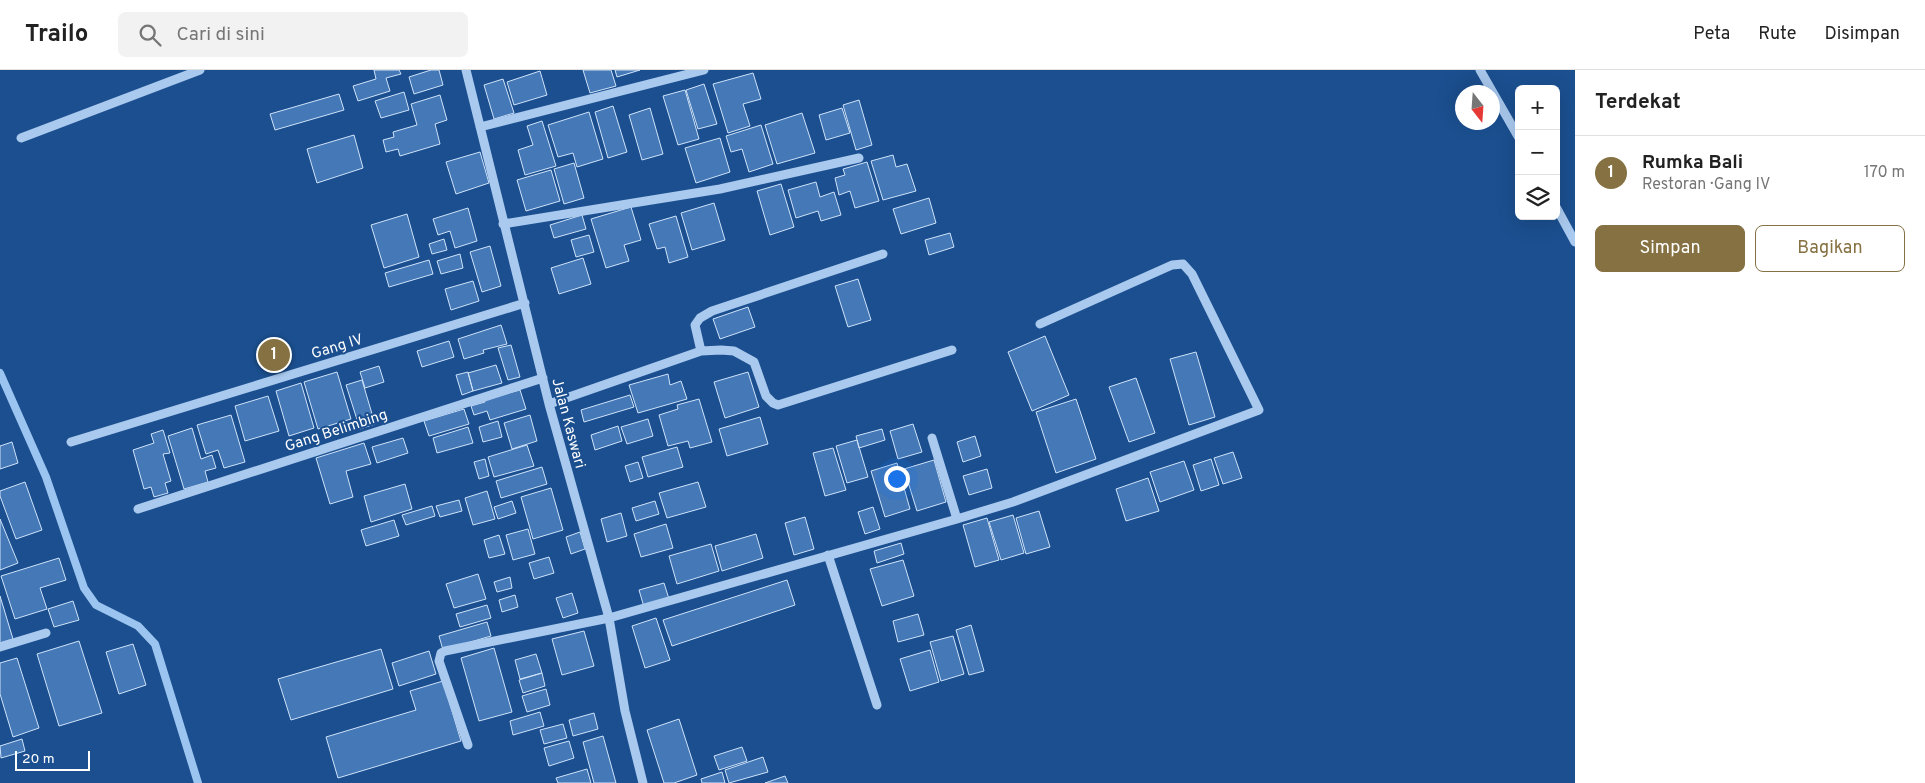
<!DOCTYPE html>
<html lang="id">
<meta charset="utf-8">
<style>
:root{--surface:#fff;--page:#f2f2f2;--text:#222;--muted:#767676;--line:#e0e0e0;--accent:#857141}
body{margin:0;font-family:Overpass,sans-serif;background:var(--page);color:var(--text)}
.controls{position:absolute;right:15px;top:15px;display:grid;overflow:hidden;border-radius:8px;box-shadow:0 5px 20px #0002}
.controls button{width:45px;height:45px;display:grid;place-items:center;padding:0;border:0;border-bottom:1px solid var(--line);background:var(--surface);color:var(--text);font:25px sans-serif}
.compass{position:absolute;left:1455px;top:15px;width:45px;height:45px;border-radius:50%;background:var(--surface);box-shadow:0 5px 20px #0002;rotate:163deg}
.scale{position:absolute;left:15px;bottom:12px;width:75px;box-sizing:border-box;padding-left:5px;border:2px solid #fff;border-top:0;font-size:14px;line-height:18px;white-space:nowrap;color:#fff;-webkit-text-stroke:4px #1b4f8f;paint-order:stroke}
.you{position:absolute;left:896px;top:408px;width:18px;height:18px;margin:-12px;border:4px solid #fff;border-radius:50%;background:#1a73e8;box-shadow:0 0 0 8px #1a73e833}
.badge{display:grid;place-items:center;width:32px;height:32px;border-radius:50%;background:var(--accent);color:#fff;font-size:16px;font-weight:700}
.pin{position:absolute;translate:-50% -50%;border:2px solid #fff;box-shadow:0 1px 5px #0006}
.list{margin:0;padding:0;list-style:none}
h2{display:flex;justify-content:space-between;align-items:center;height:65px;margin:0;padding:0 20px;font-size:21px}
h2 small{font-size:16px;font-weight:400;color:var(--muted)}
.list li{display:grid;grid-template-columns:32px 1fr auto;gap:15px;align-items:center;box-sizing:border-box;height:75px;padding:0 20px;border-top:1px solid var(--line)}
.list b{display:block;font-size:19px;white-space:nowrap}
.list p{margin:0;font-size:16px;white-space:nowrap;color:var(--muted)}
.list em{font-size:16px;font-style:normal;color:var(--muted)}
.actions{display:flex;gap:10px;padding:15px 20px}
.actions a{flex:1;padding:11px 0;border:1px solid var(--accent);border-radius:8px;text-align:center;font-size:18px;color:var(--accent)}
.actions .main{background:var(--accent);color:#fff}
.icon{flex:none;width:28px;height:28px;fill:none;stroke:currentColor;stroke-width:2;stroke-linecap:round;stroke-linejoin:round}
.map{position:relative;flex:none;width:1575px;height:713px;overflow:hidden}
header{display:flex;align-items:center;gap:30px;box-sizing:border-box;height:70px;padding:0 25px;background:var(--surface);border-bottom:1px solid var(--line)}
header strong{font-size:24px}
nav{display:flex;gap:28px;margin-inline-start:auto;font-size:18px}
.search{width:350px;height:45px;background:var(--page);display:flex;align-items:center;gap:12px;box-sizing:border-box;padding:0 18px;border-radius:8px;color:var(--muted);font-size:19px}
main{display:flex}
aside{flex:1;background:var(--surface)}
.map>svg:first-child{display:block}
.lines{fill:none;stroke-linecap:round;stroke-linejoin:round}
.stream{stroke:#9cc4f0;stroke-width:8}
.building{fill:#4478b7;stroke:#cfe3fa}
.minor{stroke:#a9c9ee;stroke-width:9}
.labels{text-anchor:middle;stroke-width:4;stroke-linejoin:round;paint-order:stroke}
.street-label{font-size:15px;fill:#fff;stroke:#1b4f8f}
</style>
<header>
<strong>Trailo</strong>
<div class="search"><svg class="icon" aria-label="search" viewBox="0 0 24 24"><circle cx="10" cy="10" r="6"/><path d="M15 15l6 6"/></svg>Cari di sini</div>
<nav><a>Peta</a><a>Rute</a><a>Disimpan</a></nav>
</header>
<main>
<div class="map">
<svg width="1575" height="713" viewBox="0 0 1575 713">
<rect width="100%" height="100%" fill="#1b4f8f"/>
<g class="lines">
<path class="stream" d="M0 303 46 407 84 518 96 535 138 556 155 574 198 713"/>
</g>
<path class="building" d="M374 0H399L401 4 386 8 390 21 358 31 353 16 376 9Z
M431 0H439L443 15 414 24 409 7Z
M583 0H611L616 16 590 23Z
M615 0H640L617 7Z
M540 1 547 25 514 35 507 12Z
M753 3 761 29 743 34 750 56 728 63 713 14Z
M503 9 514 43 494 49 484 15Z
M704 14 717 54 698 59 686 20Z
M685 20 699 69 678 75 663 26Z
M404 22 409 40 381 48 375 31Z
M339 24 344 40 275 60 270 44Z
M440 25 447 50 435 54 440 74 400 86 398 79 386 82 383 70 394 67 393 62 417 55 411 34Z
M859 30 872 75 856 80 843 35Z
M613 36 627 82 608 88 595 42Z
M650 38 663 84 642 90 629 45Z
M842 38 850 63 826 70 819 45Z
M589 42 603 89 577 97 573 83 558 87 548 55Z
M802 43 815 83 777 94 765 55Z
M542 51 556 96 525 105 518 80 533 75 527 56Z
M761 55 773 94 749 102 742 79 731 82 726 66Z
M354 65 363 98 317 113 307 79Z
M720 68 730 102 696 113 685 78Z
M480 82 489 113 456 124 446 92Z
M893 85 896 97 907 94 916 121 883 130 871 91Z
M867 92 879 131 855 138 850 121 839 125 835 108 845 105 843 99Z
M574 93 584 128 564 134 554 99Z
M551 100 560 131 526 141 517 110Z
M816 112 820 127 834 122 841 145 821 151 818 141 796 148 788 120Z
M781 114 794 157 770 165 757 121Z
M929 128 936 153 901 164 893 139Z
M714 133 725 170 692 180 681 143Z
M631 137 641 170 624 175 629 191 606 198 591 149Z
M468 138 477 171 455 178 450 161 438 165 433 149Z
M407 144 419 187 384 198 371 155Z
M582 145 586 159 554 168 550 155Z
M676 146 688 187 669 193 665 177 657 179 649 154Z
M950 163 954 177 929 185 925 170Z
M589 165 594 182 576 187 571 170Z
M444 169 447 180 432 184 429 174Z
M490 176 501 216 482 222 470 182Z
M460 184 463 198 441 204 437 191Z
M583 188 591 214 559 224 551 198Z
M429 190 433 204 389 217 385 203Z
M858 209 871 250 848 257 835 216Z
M473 211 479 231 451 240 445 219Z
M748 237 755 257 720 269 713 249Z
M501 255 507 274 483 280 484 283 464 289 458 269Z
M1045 266 1069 325 1032 341 1008 282Z
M449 271 454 287 422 297 417 281Z
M511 275 520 307 508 310 498 278Z
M1196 282 1215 347 1189 355 1170 289Z
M496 295 502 313 473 321 468 303Z
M379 296 384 312 365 318 360 302Z
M337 302 351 349 318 359 304 312Z
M468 302 473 321 462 325 456 305Z
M748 302 759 337 725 348 714 312Z
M668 304 670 315 681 311 687 329 638 343 629 315Z
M1136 308 1155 363 1129 372 1109 317Z
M362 310 375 354 360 359 346 315Z
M301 313 314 358 289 366 276 321Z
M520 320 526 339 490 350 487 341 474 345 471 336 485 332 484 330Z
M630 325 634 337 584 352 581 340Z
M268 326 279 361 245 371 235 336Z
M699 329 712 372 690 378 688 371 668 376 659 345 678 339 677 335Z
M1076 329 1096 389 1056 403 1036 342Z
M464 339 469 354 429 366 424 351Z
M231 345 245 392 224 398 218 380 206 384 197 355Z
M530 345 537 371 512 379 504 353Z
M760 347 768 374 727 386 719 359Z
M648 349 653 366 627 374 621 357Z
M498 351 502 367 483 372 479 357Z
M913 354 922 382 898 389 890 361Z
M618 356 622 371 595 380 591 365Z
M468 357 473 373 437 383 433 368Z
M192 358 201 389 212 385 216 398 205 401 208 412 184 419 168 366Z
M882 359 885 370 859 378 856 366Z
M163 360 170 383 163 384 171 411 165 413 168 423 154 427 151 417 144 419 133 380 154 373 151 364Z
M975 366 981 386 963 392 957 372Z
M403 368 408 383 377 393 372 377Z
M857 370 868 407 847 413 836 376Z
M12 372 18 393 0 399V376Z
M364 373 371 394 346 401 353 427 330 434 316 388Z
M527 375 534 396 494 407 488 387Z
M677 377 683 397 648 407 642 387Z
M833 378 846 420 825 426 813 383Z
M1233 382 1242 408 1223 414 1214 388Z
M485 389 489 406 479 409 474 392Z
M1211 389 1219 415 1201 421 1193 395Z
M934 390 946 432 917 441 904 399Z
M1184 391 1194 420 1160 432 1150 402Z
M638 392 643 408 630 412 625 396Z
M897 393 910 439 885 447 871 401Z
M542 397 547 414 501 428 496 411Z
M987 399 992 418 969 425 963 406Z
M1148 408 1159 441 1126 451 1116 419Z
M25 412 42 460 16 469 0 426V421Z
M698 412 706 437 667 448 659 423Z
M405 414 412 439 371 452 364 426Z
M551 418 563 460 533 469 521 427Z
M487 421 495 449 473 455 465 428Z
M459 430 462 441 440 447 436 436Z
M512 431 516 443 498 449 494 437Z
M655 431 659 444 636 451 632 438Z
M432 436 435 446 406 455 402 445Z
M873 437 880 459 865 464 858 442Z
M1039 441 1050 477 1026 484 1016 448Z
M621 443 627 466 607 472 601 449Z
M1013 445 1024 483 1001 490 989 452Z
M805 447 814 479 794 485 785 453Z
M987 448 999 490 975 497 963 455Z
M0 449 18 493 0 500Z
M394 450 399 466 366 476 361 460Z
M666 454 673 478 641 487 634 464Z
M528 459 535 484 513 490 506 465Z
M580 462 585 479 571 484 566 467Z
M756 464 763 488 722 501 715 476Z
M499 465 505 484 489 488 484 470Z
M901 473 904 484 877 493 874 481Z
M711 474 719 501 677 514 669 486Z
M549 487 554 503 534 509 529 493Z
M59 488 66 510 40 518 47 539 15 549 1 506Z
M903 490 914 526 882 536 870 499Z
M478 504 486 529 454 538 446 514Z
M510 507 512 518 497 522 494 512Z
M787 510 795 535 672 576 663 550Z
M664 513 669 529 644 537 639 520Z
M572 523 578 543 563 548 556 528Z
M515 525 518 537 502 542 499 530Z
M0 526 13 569 0 573Z
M73 531 79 550 54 557 48 539Z
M487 535 491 548 460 557 456 544Z
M918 544 924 565 898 572 893 551Z
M656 548 670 590 645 598 632 556Z
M487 552 491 566 443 580 439 566Z
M971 555 984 601 969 605 956 560Z
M584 561 594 596 562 605 552 569Z
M953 566 964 604 941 611 930 572Z
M79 571 102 643 59 656 37 584Z
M133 574 146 615 119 624 106 582Z
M494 578 512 642 479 651 461 588Z
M381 579 393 619 291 650 278 609Z
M930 580 939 612 910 621 900 589Z
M429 581 436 604 399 616 392 593Z
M536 584 542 603 520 609 515 590Z
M17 588 39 658 13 667 0 624V593Z
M542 603 545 616 523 623 519 610Z
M443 611 461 671 338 708 326 667 416 640 410 621Z
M546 619 550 635 527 642 522 626Z
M540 642 544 656 513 665 510 651Z
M594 643 598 659 573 666 569 650Z
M679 649 697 705 674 713H664L647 660Z
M563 654 567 668 544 674 540 660Z
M603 666 616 713H594L583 672Z
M22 669 25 681 1 688 0 676Z
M569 671 574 688 549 696 544 678Z
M742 677 747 691 719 700 714 686Z
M763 687 768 702 729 713 725 700Z
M587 699 591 713H558L556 708Z
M722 702 725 713H702L701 709Z
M785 706 788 713H765Z"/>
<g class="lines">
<path class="minor" d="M466 0 549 334 609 548 625 641 643 713
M1480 0 1519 68
M480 57 704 0
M21 68 200 0
M1556 137 1575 172
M503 154 720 119 859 88
M701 281 695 255 700 248 712 241 883 184
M549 334 701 281 721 280 734 281 754 292 766 326 773 333 778 335 952 280
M932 368 957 449
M71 372 525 233
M138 439 543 308
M828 485 877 635
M0 577 46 563
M468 675 439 591 441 583 445 581 609 548 957 449 1013 432 1259 340 1192 204 1183 194 1172 195 1040 254"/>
</g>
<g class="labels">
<g class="street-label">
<text transform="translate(337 276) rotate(-17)" y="5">Gang IV</text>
<text transform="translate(569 353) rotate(75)" y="5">Jalan Kaswari</text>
<text transform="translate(336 360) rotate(-18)" y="5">Gang Belimbing</text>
</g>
</g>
</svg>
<div class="controls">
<button>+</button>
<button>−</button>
<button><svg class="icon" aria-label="layers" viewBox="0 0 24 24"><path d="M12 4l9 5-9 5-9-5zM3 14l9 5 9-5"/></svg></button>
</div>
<svg class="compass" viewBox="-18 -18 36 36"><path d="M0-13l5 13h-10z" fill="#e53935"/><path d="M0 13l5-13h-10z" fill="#767676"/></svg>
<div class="scale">20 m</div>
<div class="you"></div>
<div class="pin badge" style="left:274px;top:285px">1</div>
</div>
<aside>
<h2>Terdekat<small></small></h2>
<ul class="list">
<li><span class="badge">1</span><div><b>Rumka Bali</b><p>Restoran · Gang IV</p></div><em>170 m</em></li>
</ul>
<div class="actions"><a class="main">Simpan</a><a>Bagikan</a></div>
</aside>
</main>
